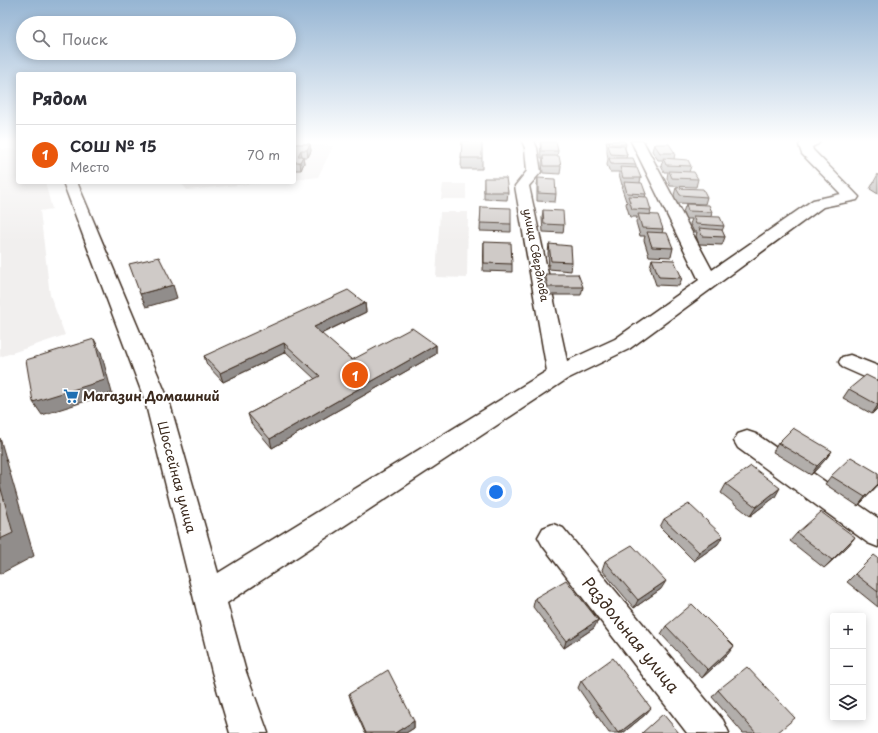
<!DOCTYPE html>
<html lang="ru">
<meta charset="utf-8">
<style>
:root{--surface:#fff;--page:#f2f2f3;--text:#2b2b33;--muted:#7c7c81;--line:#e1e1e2;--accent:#ea580c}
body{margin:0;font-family:"Playpen Sans",sans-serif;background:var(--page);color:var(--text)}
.controls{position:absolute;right:12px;bottom:12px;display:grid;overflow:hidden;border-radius:4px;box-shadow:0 2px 10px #0003}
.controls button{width:36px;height:36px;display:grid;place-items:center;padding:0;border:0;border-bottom:1px solid var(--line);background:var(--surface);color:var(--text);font:20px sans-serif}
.you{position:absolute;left:496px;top:492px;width:14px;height:14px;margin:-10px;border:3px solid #fff;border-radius:50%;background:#1a73e8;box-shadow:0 0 0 6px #1a73e833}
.badge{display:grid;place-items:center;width:26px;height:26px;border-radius:50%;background:var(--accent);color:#fff;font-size:13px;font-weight:700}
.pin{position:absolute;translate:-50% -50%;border:2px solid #fff;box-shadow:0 1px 4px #0006}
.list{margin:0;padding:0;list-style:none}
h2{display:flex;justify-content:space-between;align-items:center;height:52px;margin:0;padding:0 16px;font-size:17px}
h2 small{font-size:13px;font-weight:400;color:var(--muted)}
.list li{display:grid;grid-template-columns:26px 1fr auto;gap:12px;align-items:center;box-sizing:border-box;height:60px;padding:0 16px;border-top:1px solid var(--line)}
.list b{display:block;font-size:15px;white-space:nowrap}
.list p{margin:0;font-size:13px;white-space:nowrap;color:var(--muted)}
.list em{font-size:13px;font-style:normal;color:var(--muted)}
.icon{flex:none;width:22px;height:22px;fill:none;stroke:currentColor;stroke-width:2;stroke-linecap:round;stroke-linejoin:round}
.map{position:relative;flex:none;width:878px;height:733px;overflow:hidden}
.search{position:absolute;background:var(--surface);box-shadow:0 2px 10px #0003;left:16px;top:16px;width:280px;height:44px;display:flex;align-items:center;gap:10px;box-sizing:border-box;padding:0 14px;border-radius:22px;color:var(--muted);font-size:15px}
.panel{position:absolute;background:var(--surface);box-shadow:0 2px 10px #0003;left:16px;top:72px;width:280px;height:112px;border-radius:4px}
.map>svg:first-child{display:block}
.built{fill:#f1efee}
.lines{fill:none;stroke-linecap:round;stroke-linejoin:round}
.minor-casing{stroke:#3b2a1e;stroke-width:3}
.minor{fill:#fff;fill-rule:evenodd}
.wall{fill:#b2aeab;stroke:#3b2a1e}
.shaded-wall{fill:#918d8b;stroke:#3b2a1e}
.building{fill:#cfcac7;stroke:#3b2a1e}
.labels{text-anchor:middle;stroke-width:4;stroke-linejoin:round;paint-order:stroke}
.far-street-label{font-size:11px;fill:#3b2a1e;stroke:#fff}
.poi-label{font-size:13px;font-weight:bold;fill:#3b2a1e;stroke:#fff;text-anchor:start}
.street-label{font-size:13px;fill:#3b2a1e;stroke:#fff}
.near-street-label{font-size:16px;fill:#3b2a1e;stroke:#fff}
</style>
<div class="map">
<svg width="878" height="733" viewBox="0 0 878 733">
<rect width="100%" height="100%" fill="#fff"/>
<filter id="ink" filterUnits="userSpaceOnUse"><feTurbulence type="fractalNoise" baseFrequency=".025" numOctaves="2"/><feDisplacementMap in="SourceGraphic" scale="8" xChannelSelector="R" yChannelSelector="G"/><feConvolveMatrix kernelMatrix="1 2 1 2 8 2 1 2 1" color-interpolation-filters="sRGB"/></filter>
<g filter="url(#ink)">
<path class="built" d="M294 143 333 146 318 177 294 180Z
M0 149 18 150V182H45L52 209 40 211 50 295 65 335 0 357Z
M180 182H270L187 190Z
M443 184H466V199H441Z
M440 212H468L467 278 436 277Z"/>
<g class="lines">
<g class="minor-casing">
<path id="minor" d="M522 141H534L537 148 541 172 529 186 567 361 615 339 699 280 631 141H643L712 270 813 200 841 194 802 154 799 145C803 139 813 141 820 141L818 144 812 147 813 150 859 197 857 200 823 207 629 349 567 379 227 603 246 672 268 733H230L212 672 145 401 63 182H77L169 401 218 573 547 371 515 186 527 171 525 148Z
M850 355 878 366V383L842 367 839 362 842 357Z
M747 431 756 434 878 518V547L868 543 738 448 734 441 738 434Z
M553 524 563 528 723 720 729 733H687L543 546 538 537 543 528Z"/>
</g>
<use href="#minor" class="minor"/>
</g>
<path class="wall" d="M462 141 482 158V169H461Z
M540 141H555V142L558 151 557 156 561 166 560 174 543 173 542 163 543 158H541Z
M606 141H624L626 144 625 148 627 155 626 158 636 165V168L641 178 640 182 646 194 645 197 651 210 650 215 663 229 662 233 673 248 671 257 649 256 644 240 645 236H640L636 222 637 217H630L626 204 627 201H626L622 189 623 185H622L619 174V172H610L607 165 608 159 607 152V147Z
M294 144H310L311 151 308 157H303L304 163 301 170H294Z
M654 144 675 153 674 159 691 166 689 172 698 179 696 187 670 186 667 178 668 172H664L661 166 663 160H658L652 151Z
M878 174V194L870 189Z
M484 178 508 192 507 200 484 199Z
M538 178 556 194 555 202 537 201V185Z
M676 188 707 197 705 204 677 203 674 195Z
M686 204 712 212 711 217 724 226 722 231 725 237 722 245 699 244 696 236 697 232H694L690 224 692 219H686L683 212Z
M481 207 511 224V232L480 231Z
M543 210 564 225 563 233 543 232 542 218Z
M484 242 512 264V272L483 271Z
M549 244 572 262 571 271 549 269 548 253Z
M652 259 682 278 679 286 656 285 650 267Z
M545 274 583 287 581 295H547L544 282Z
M365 303 366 312 321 334 352 360 436 345V354L272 448 251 423 248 414 315 379 286 352 223 382 207 365 204 356Z
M878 381V408L872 414 843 398 849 389Z
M778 443 832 451 825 460 811 475 773 452Z
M878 473V485L858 506 825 484 831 476Z
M726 484 775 497 750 516 721 493Z
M664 519 718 544 694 561 660 527Z
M797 533 855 537 848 546 824 568 790 541Z
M878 558V607L847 582 855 574Z
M605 561 661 589 634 608 602 570Z
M535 598 594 628 564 648 533 607Z
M666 626 728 654 702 678 661 634Z
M581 681 646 714 623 733H609L578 688Z
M718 690 777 733H743L712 697Z
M349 694 414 721V728L406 733H365L351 701Z"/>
<path class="shaded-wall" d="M310 144 311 151 308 157 307 150Z
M301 150 302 157 299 163 298 156Z
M303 156 304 163 301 170 300 162Z
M173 285 177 298 146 307 140 294Z
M365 303 366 312 316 336 314 327Z
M94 339 101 352 112 393 42 415 33 402Z
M284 343 286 352 223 382 220 373Z
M436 345V354L272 448 270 439Z
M878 405V408L872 414Z
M0 438 34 556 0 574Z
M832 451 825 460 811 475 817 466Z
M878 484V485L858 506 865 497Z
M780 488 775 497 750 516 756 507Z
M723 536 718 544 694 561 699 552Z
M855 537 848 546 824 568Z
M666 581 661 589 634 608 638 600Z
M598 620 594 628 564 648 566 641Z
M734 646 728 654 702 678 708 670Z
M651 708 646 714 623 733H619Z
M414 721V728L406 733H395Z"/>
<path class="building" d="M462 141H482V158H461Z
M609 141H624L626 144H610Z
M541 142H556L558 151H541Z
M294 144H310L307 150H301L298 156H303L300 162H294Z
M654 144H669L675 153H660Z
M608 145 624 146 627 155 611 154Z
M543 156H559L561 166H544Z
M609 158H633L636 165 611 164Z
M663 158 688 160 691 166 666 165Z
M620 167 637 168 641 178H623Z
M669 171 694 172 698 179 672 178Z
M484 178H506L508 192H484Z
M538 178 555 179 556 194 538 193Z
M624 182 642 183 646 194 627 193Z
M676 188 703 189 707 197 680 195Z
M628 196 647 197 651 210 632 209Z
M686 204 709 205 712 212 688 211Z
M481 207 511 208V224L480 223Z
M543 210 563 211 564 225 544 224Z
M638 214 658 215 663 229 642 228Z
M693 216 720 217 724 226 696 224Z
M699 228 722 230 725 237 702 236Z
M647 232 667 233 673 248 652 247Z
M484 242 511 243 512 264 484 263Z
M549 244 571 246 572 262 551 261Z
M159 257 173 285 140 294 129 264Z
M652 259 674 260 682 278 659 277Z
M545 274H578L583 287H548Z
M348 290 365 303 314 327 352 360 412 328 436 345 270 439 248 414 320 376 284 343 220 373 204 356Z
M94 339 105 380 33 402 26 360Z
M866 375 878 381V405L849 389Z
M793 428 832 451 817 466 778 443Z
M851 457 878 473V484L865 497 831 476Z
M751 466 780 488 756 507 726 484Z
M0 485 13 533 0 539Z
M689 504 723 536 699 552 664 519Z
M821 512 855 537 832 560 797 533Z
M632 545 666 581 638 600 605 561Z
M874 555 878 558V592L855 574Z
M566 580 598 620 566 641 535 598Z
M692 604 734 646 708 670 666 626Z
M613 658 651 708 619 733H618L581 681Z
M747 667 795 718 777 733H756L718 690Z
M388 670 414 721 395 733H366L349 694Z
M663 714 679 733H642Z"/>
</g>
<linearGradient id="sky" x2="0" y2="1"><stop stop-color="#96b5d3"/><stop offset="0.58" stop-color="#fff"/><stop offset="1" stop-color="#fff" stop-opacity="0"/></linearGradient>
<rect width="878" height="243" fill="url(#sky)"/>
<defs>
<g id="supermarket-bare" transform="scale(1.2)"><path d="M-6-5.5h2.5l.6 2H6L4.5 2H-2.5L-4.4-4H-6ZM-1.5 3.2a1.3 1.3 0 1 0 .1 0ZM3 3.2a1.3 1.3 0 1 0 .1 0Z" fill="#1f6fb2" stroke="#fff" stroke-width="2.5" paint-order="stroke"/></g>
</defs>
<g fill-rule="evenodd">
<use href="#supermarket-bare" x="71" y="396"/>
</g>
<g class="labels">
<g class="far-street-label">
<text transform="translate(536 255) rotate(79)" y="4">улица Свердлова</text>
</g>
<g class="poi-label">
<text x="83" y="401">Магазин Домашний</text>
</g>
<g class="street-label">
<text transform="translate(177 477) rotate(75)" y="5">Шоссейная улица</text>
</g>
<g class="near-street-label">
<text transform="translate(631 635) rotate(51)" y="6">Раздольная улица</text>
</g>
</g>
</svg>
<div class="controls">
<button>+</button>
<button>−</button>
<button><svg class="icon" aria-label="layers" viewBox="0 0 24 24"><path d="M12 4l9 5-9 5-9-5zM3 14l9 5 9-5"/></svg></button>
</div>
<div class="you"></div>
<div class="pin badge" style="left:355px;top:375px">1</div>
<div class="search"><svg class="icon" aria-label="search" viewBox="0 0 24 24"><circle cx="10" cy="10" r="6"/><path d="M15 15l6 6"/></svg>Поиск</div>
<section class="panel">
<h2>Рядом<small></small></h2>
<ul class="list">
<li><span class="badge">1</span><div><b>СОШ № 15</b><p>Место</p></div><em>70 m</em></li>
</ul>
</section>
</div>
